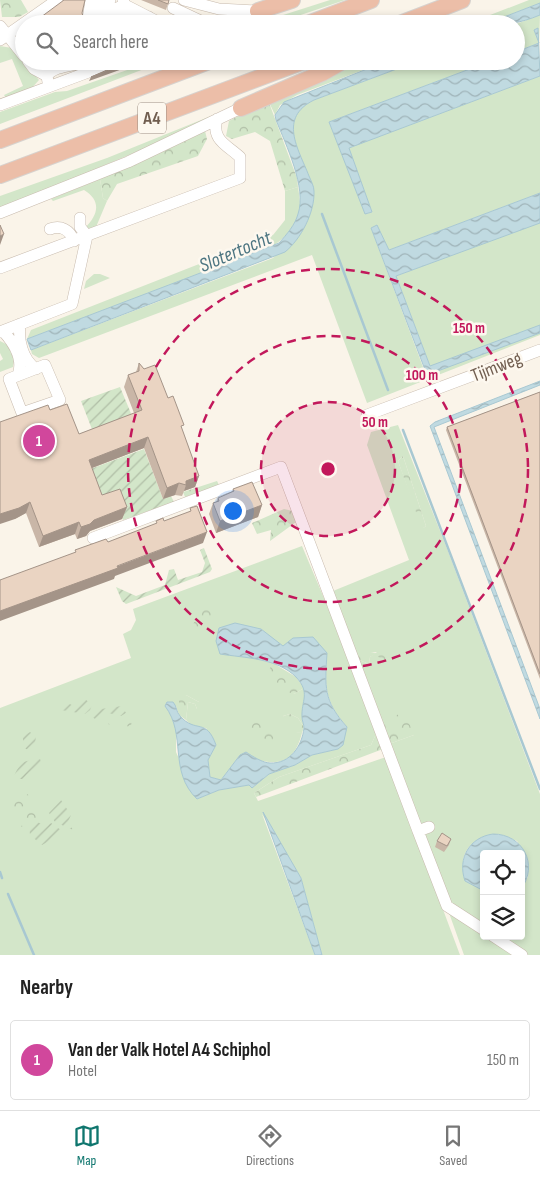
<!DOCTYPE html>
<style>
:root{--surface:#fff;--page:#f2f2f2;--text:#222;--muted:#767676;--line:#e0e0e0;--accent:#0f766e}
body{margin:0;font-family:"Sofia Sans Condensed",sans-serif;background:var(--page);color:var(--text)}
.controls{position:absolute;right:15px;bottom:15px;display:grid;overflow:hidden;border-radius:5px;box-shadow:0 2px 8px #0003}
.controls button{width:45px;height:45px;display:grid;place-items:center;padding:0;border:0;border-bottom:1px solid var(--line);background:var(--surface);color:var(--text);font:25px sans-serif}
.you{position:absolute;left:232px;top:510px;width:18px;height:18px;margin:-12px;border:4px solid #fff;border-radius:50%;background:#1a73e8;box-shadow:0 0 0 8px #1a73e833}
.badge{display:grid;place-items:center;width:32px;height:32px;border-radius:50%;background:var(--accent);color:#fff;font-size:16px;font-weight:700}
.pin{position:absolute;translate:-50% -50%;border:2px solid #fff;box-shadow:0 1px 5px #0006}
.list{margin:0;padding:0;list-style:none}
h2{display:flex;justify-content:space-between;align-items:center;height:65px;margin:0;padding:0 20px;font-size:21px}
h2 small{font-size:16px;font-weight:400;color:var(--muted)}
.list li{display:grid;grid-template-columns:32px 1fr auto;gap:15px;align-items:center;box-sizing:border-box;height:80px;margin:0 10px 10px;padding:0 10px;border:1px solid var(--line);border-radius:5px}
.list b{display:block;font-size:19px;white-space:nowrap}
.list p{margin:0;font-size:16px;white-space:nowrap;color:var(--muted)}
.list em{font-size:16px;font-style:normal;color:var(--muted)}
.icon{flex:none;width:28px;height:28px;fill:none;stroke:currentColor;stroke-width:2;stroke-linecap:round;stroke-linejoin:round}
.map{position:relative;flex:none;width:540px;height:955px;overflow:hidden}
.search{position:absolute;background:var(--surface);box-shadow:0 2px 8px #0003;left:15px;right:15px;top:15px;height:55px;display:flex;align-items:center;gap:12px;box-sizing:border-box;padding:0 18px;border-radius:28px;color:var(--muted);font-size:19px}
.sheet{height:155px;background:var(--surface)}
nav{display:flex;justify-content:space-around;align-items:center;box-sizing:border-box;height:70px;border-top:1px solid var(--line);background:var(--surface);font-size:14px;color:var(--muted)}
nav a{display:grid;justify-items:center;gap:2px}
nav .on{color:var(--accent)}
.map>svg:first-child{display:block}
.grass{fill:#d3e6c9;fill-rule:evenodd}
.forest{fill:url(#forest-crowns)}
.garden{fill:url(#garden-furrows)}
.water{fill:url(#water-waves);stroke:#a8c8d2}
.lines{fill:none;stroke-linecap:round;stroke-linejoin:round}
.stream{stroke:#a8c8d2;stroke-width:2.5}
.minor-casing{stroke:#c8bbae;stroke-width:12}
.highway-casing{stroke:#d7d2ce;stroke-width:18}
.minor{stroke:#fff;stroke-width:11}
.highway{stroke:#ecbea8;stroke-width:16}
.wall{fill:#c9b6a7}
.shaded-wall{fill:#a49488}
.building{fill:#ead4c2;stroke:#a49488}
.ring{fill:none;stroke:#c2185b;stroke-width:2.5;stroke-dasharray:9 6}
.labels{text-anchor:middle;stroke-width:5;stroke-linejoin:round;paint-order:stroke}
.shield{fill:#fdf8ef;stroke:#9b8c80;stroke-width:1}
.shield-label{font-size:18px;font-weight:bold;fill:#715e50}
.street-label{font-size:19px;fill:#715e50;stroke:#fdf8ef}
.water-label{font-size:20px;font-style:italic;fill:#4c7581;stroke:#fdf8ef}
.centre{fill:#c2185b;stroke:#fdf8ef;stroke-width:2.5}
.ring-label{font-size:15px;text-anchor:middle;font-weight:bold;fill:#c2185b;stroke:#fdf8ef;stroke-width:5;stroke-linejoin:round;paint-order:stroke}
</style>
<div class="map">
<svg width="540" height="955" viewBox="0 0 540 955">
<defs>
<pattern id="forest-crowns" width="20" height="18" patternUnits="userSpaceOnUse" patternTransform="scale(1.25)"><rect width="20" height="18" fill="#d3e6c9"/><path d="M2 6a3 3 0 1 1 6 0M12 15a3 3 0 1 1 6 0" fill="none" stroke="#b0bea6"/></pattern>
<pattern id="garden-furrows" width="10" height="10" patternUnits="userSpaceOnUse" patternTransform="scale(1.25)"><rect width="10" height="10" fill="#d3e6c9"/><path d="M-1 1l2-2M0 10L10 0M9 11l2-2" fill="none" stroke="#b0bea6"/></pattern>
<pattern id="water-waves" width="16" height="10" patternUnits="userSpaceOnUse" patternTransform="scale(1.25)"><rect width="16" height="10" fill="#c0dae1"/><path d="M0 5q4-4 8 0t8 0" fill="none" stroke="#a0b4b9"/></pattern>
</defs>
<rect width="100%" height="100%" fill="#faf4e9"/>
<path class="grass" d="M330 0H345L274 24H255Z
M529 0H540V3L486 24H467Z
M540 15 539 43 516 52V24Z
M0 46 12 48 39 80 30 90 6 98 4 95 23 86 12 59 0 63Z
M153 61H165L0 124V112L55 92 67 91Z
M368 61H387L297 95 280 105 275 115 268 100Z
M418 61H491L329 122 366 214 372 212 348 148 540 76V193L389 250 377 226 371 228 426 375 430 366 396 276 540 222V335L367 403 312 255 39 358 32 354 31 350 273 258 307 222 292 127 295 115 306 104 314 100Z
M285 86 172 137 0 209V196L107 158Z
M100 179 103 198 107 201 96 227 89 230 85 228C98 215 102 201 84 190L53 201 51 199Z
M298 187C299 193 300 200 300 206 299 223 285 239 271 247L27 339 31 330 273 235 285 220V191Z
M94 274H100L110 278 84 289 86 281Z
M0 341 8 345 14 360 13 367 0 372V361L3 359 0 353Z
M398 425 446 546 540 794V955H464L389 744 414 735 382 726 357 659 369 664 370 657 377 652 356 655 333 591 409 560 367 445 371 432ZM403 456 426 526 423 528 398 461ZM498 834 517 841 528 860V877L521 889V936H484V891C448 874 462 835 498 834Z
M302 546 345 648 376 734 371 745 279 777 254 793 258 801 386 757 460 955H322L301 878 262 814 315 955H0V708L131 658 123 634 131 630 136 620 133 609ZM261 629 278 645 327 653C325 687 324 700 347 727L338 749 312 755 295 765 269 774 252 788 249 785 219 790 197 799 176 752V727L173 716 176 706 179 715 186 695 199 702 197 709 195 704 188 702 186 720 192 726 206 728 216 745 208 760 210 777 221 780 240 755C271 764 292 771 302 733L296 732 283 716 290 714 298 718 304 727C301 713 307 702 304 688L294 694 270 670 273 663 258 659Z"/>
<path class="forest" d="M0 0H21L28 12 19 17H2Z
M268 100 297 178 298 187 285 191 270 141 255 132 232 139 226 136 229 121Z
M205 131 207 139 198 156 117 184 107 201 103 198 100 179Z
M403 456 426 526 422 529 398 461Z
M217 481 219 485 185 497 183 492Z
M284 509 293 511 296 522 270 541 271 530 257 534 252 523Z
M209 608 213 617 206 630 196 639 191 627 203 609Z
M361 651 387 655 385 660 374 655 370 657 369 664 357 659 356 655Z
M273 663 296 677 304 688 294 694 282 690 269 670Z
M186 695 199 702V709H197L195 704 188 702 186 720 179 715V698Z
M404 710 414 735 389 744 382 726Z
M133 713 131 726 118 727 108 724V715L124 720Z
M290 714 298 718 304 727 302 733 288 732 283 716Z
M268 720 275 731 273 744 247 728 249 723Z
M376 734 383 749 256 797 254 793 279 777 371 745Z
M27 794 35 799 44 816 21 827 25 818 16 815 10 805Z"/>
<path class="garden" d="M120 387 135 423 95 437 81 401Z
M144 449 163 499 171 496 174 502 123 520 115 500 97 506 85 471Z
M204 548 212 569 210 572 126 604 122 601 116 587 136 596 165 585 169 570 174 569 178 580 202 572 205 563 200 550Z
M85 699 92 705 90 710 85 714 61 710 67 703 72 705Z
M122 706 126 713 121 716 104 712 95 719 91 716 94 710Z
M30 732 36 737 34 749 28 750 23 747V736Z
M40 759 42 764 30 780 13 778C21 761 22 761 40 759Z
M61 800 71 815 68 822 73 830 55 822 49 813Z
M35 821 46 826 51 823 61 830 51 840 42 845 30 835 29 824Z"/>
<path class="water" d="M540 3V15C518 24 509 24 486 24Z
M538 28 540 76 349 148 372 212 365 214 329 122 491 61H516V52L539 43 534 30Z
M387 61H418L314 100C278 118 298 148 309 176 311 181 314 186 314 191 315 212 301 239 285 252L31 350 27 339 279 243C287 234 295 225 298 214 307 188 286 145 276 120L275 115 284 102Z
M540 193V223L396 276 430 366 540 325V333L427 375 371 228 377 225 389 250Z
M540 381V385L434 427 540 709V719L430 426 435 422Z
M235 623 261 629 283 646 293 638 313 637 327 653C325 687 323 700 347 727L343 745 338 749 312 755 295 765 269 774 252 788 249 785 219 790 197 799C168 771 187 735 165 706L167 702H173C177 706 176 712 180 716 196 734 206 717 216 745L208 760 210 777 221 780 240 755 246 752C252 756 263 763 270 763 290 764 302 746 304 728 304 724 302 721 302 717 301 701 311 693 296 677 277 658 245 658 220 654L216 641 219 628Z
M263 812 301 878 322 955H315Z
M493 834C523 834 539 865 521 889V854H484V891L465 881C457 858 470 837 493 834Z"/>
<g class="lines">
<path class="stream" d="M322 214 388 390
M403 430 540 789
M0 872 2 878
M8 894 34 955"/>
<g class="minor-casing">
<path id="minor" d="M123 0 125 5 162 24
M184 0 219 9 258 11
M90 7 110 0
M173 8 207 24
M88 19 125 5
M90 23 88 19 91 0
M104 24 138 12
M131 24 149 17
M217 24 251 13
M0 26 24 56
M0 40 57 0
M28 61 34 69 47 76 48 82
M47 76C54 65 76 66 88 61
M0 105 118 61
M0 213 128 162 241 108
M50 229C61 225 70 230 74 241
M0 268 240 178V157C227 145 211 140 217 119
M20 324C18 340 22 359 36 369
M3 331C14 343 24 359 18 375
M0 332 72 304 87 236 80 227V218
M45 365 60 400 22 413 9 379Z
M367 415 540 350
M93 538 281 467 418 831 429 827
M418 831 447 906 484 930
M493 936 522 955"/>
</g>
<g class="highway-casing">
<path id="highway" d="M258 11 292 0
M308 24 371 0
M400 24 462 0
M241 108 322 73 343 61
M0 140 209 61
M0 175 304 61"/>
</g>
<use href="#minor" class="minor"/>
<use href="#highway" class="highway"/>
</g>
<path class="wall" d="M141 0H169L166 10Z
M139 363 168 398 182 430 199 476 195 487 184 491 182 496 175 495 163 499 144 448 92 468 102 495 127 507 122 519 90 531 86 536 77 539 75 534 39 547 26 513 15 519 50 410 79 434 134 413 124 387 128 375 136 372Z
M540 392V679L446 430 447 427Z
M233 489 262 505 258 517 216 533 209 514 213 503 216 502 218 498 232 492Z
M451 839 449 845 444 852 435 847 437 841Z"/>
<path class="shaded-wall" d="M132 61H140L139 63 89 81 91 77Z
M4 234 0 245V236Z
M148 437 144 448 84 471 89 460Z
M199 476 195 487 184 491 186 485V481Z
M179 483 175 495 163 499 167 488Z
M30 502 26 513 15 519 0 524V514Z
M262 505 258 517 216 533 220 521Z
M127 507 122 519 90 531 86 536 77 539 81 527 94 520Z
M79 522 75 534 39 547 43 536Z
M207 532 203 543 115 576 114 579 0 621V611Z"/>
<path class="building" d="M64 0H85L82 13 85 22 88 24H60L58 22 54 24H39L37 20Z
M158 0H169L168 4Z
M125 20 127 24H115Z
M98 21 101 24H95Z
M124 61H132L91 77 123 63Z
M0 225 4 234 0 236Z
M139 363 144 369 155 365 168 398 173 396 184 425 181 426 199 476 186 481V485L179 483 167 488 148 437 89 460 102 495 120 489 127 507 94 520 90 524 81 527 79 522 43 536 30 502 19 508 0 514V422L48 405 50 410 67 404 79 434 142 410 128 375 139 371Z
M540 392V674L447 427Z
M252 482 262 505 220 521 213 503 219 501 218 498 234 491 233 489Z
M197 506 207 532 117 566 118 568 0 611V580L76 552 75 550 106 539 108 542 157 523 156 521 163 518 164 521 191 511 190 508Z
M442 833 451 839 447 846 437 841Z"/>
<circle cx="328" cy="469" r="67" fill="#c2185b" fill-opacity=".12"/>
<g class="ring">
<circle cx="328" cy="469" r="67"/>
<circle cx="328" cy="469" r="133"/>
<circle cx="328" cy="469" r="200"/>
</g>
<g class="labels">
<rect class="shield" x="138" y="102.5" width="28" height="31" rx="4"/>
<g class="shield-label">
<text x="152" y="124">A4</text>
</g>
<g class="street-label">
<text transform="translate(496 366) rotate(-21)" y="7">Tijmweg</text>
</g>
<g class="water-label">
<text transform="translate(235 251) rotate(-23)" y="7">Slotertocht</text>
</g>
</g>
<circle cx="328" cy="469" r="8" class="centre"/>
<g class="ring-label">
<text x="469" y="333">150 m</text>
<text x="422" y="380">100 m</text>
<text x="375" y="427">50 m</text>
</g>
</svg>
<div class="controls">
<button><svg class="icon" aria-label="locate" viewBox="0 0 24 24"><circle cx="12" cy="12" r="6"/><path d="M12 2v4M12 18v4M2 12h4M18 12h4"/></svg></button>
<button><svg class="icon" aria-label="layers" viewBox="0 0 24 24"><path d="M12 4l9 5-9 5-9-5zM3 14l9 5 9-5"/></svg></button>
</div>
<div class="you"></div>
<div class="pin badge" style="left:39px;top:441px;background:#d1479c">1</div>
<div class="search"><svg class="icon" aria-label="search" viewBox="0 0 24 24"><circle cx="10" cy="10" r="6"/><path d="M15 15l6 6"/></svg>Search here</div>
</div>
<section class="sheet">
<h2>Nearby<small></small></h2>
<ul class="list">
<li><span class="badge" style="background:#d1479c">1</span><div><b>Van der Valk Hotel A4 Schiphol</b><p>Hotel</p></div><em>150 m</em></li>
</ul>
</section>
<nav>
<a class="on"><svg class="icon" aria-label="map" viewBox="0 0 24 24"><path d="M3 6l6-2 6 2 6-2v14l-6 2-6-2-6 2zM9 4v14M15 6v14"/></svg>Map</a>
<a><svg class="icon" aria-label="directions" viewBox="0 0 24 24"><path d="M12 3l9 9-9 9-9-9zM9 14v-3h6M13 9l2 2-2 2"/></svg>Directions</a>
<a><svg class="icon" aria-label="saved" viewBox="0 0 24 24"><path d="M7 4h10v16l-5-4-5 4z"/></svg>Saved</a>
</nav>
